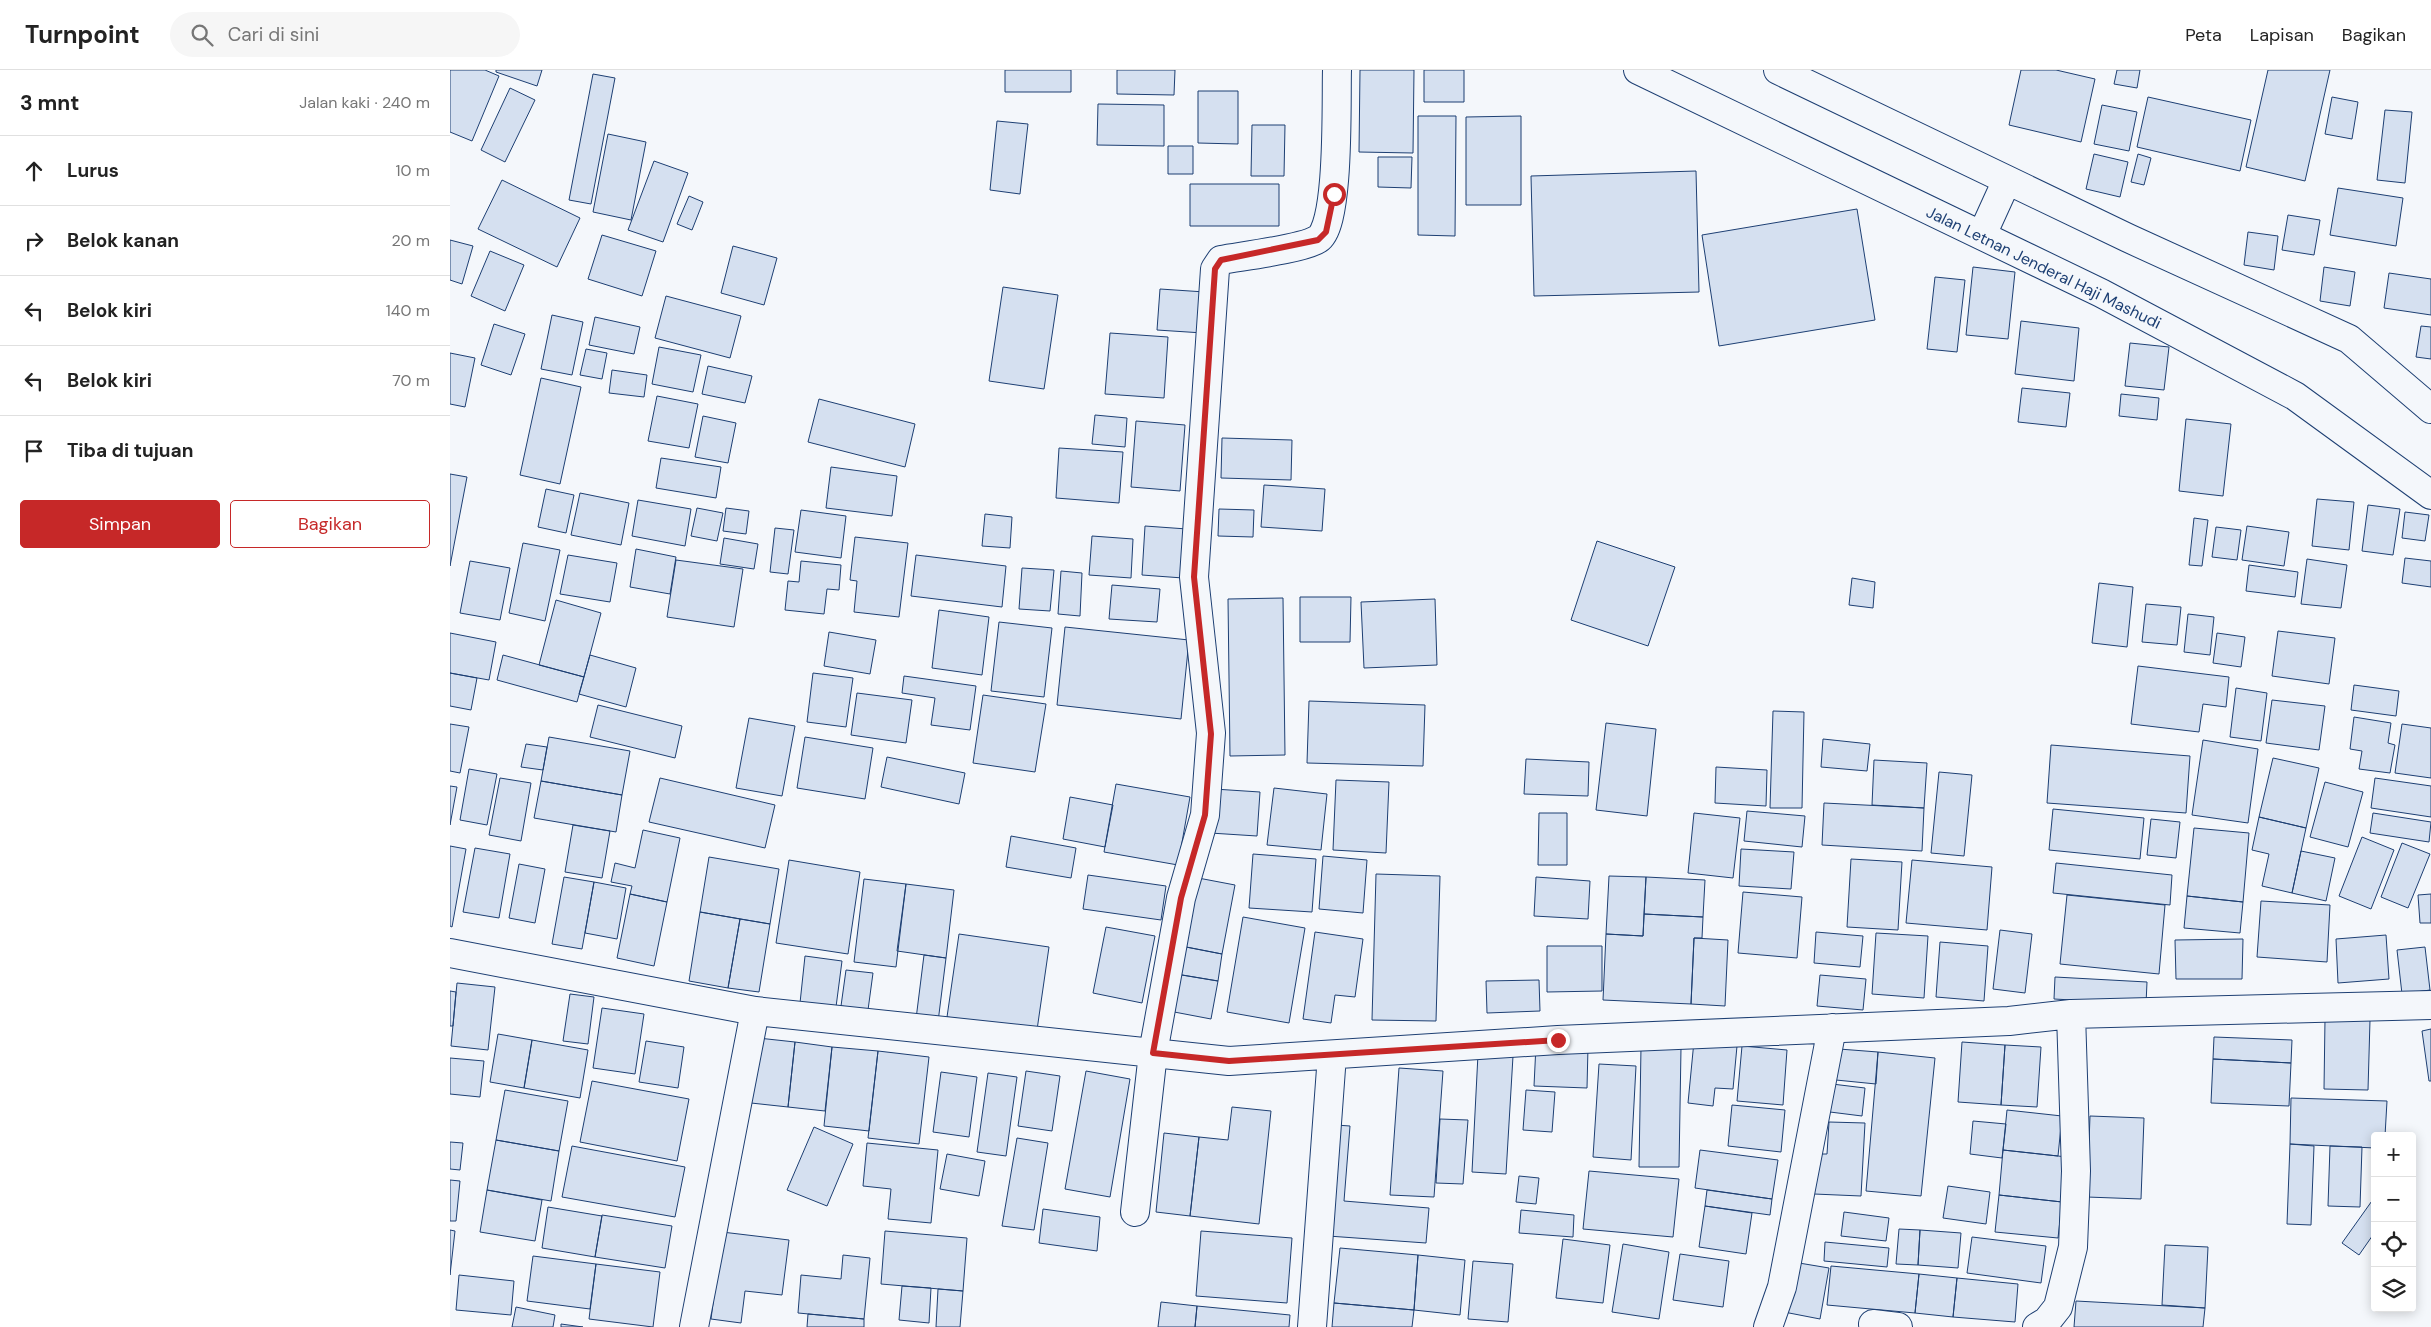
<!DOCTYPE html>
<html lang="id">
<meta charset="utf-8">
<style>
:root{--surface:#fff;--page:#f6f6f6;--text:#222;--muted:#767676;--line:#e0e0e0;--accent:#c62828}
body{margin:0;font-family:"DM Sans",sans-serif;background:var(--page);color:var(--text)}
.controls{position:absolute;right:15px;bottom:15px;display:grid;overflow:hidden;border-radius:5px;box-shadow:0 2px 12px #0003}
.controls button{width:45px;height:45px;display:grid;place-items:center;padding:0;border:0;border-bottom:1px solid var(--line);background:var(--surface);color:var(--text);font:25px sans-serif}
.stop{position:absolute;width:15px;height:15px;margin:-11px;border:4px solid #c62828;border-radius:50%;background:#fff}
.stop.end{background:#c62828;border-color:#fff;box-shadow:0 1px 5px #0008}
.list{margin:0;padding:0;list-style:none}
h2{display:flex;justify-content:space-between;align-items:center;height:65px;margin:0;padding:0 20px;font-size:21px}
h2 small{font-size:16px;font-weight:400;color:var(--muted)}
.list li{display:grid;grid-template-columns:32px 1fr auto;gap:15px;align-items:center;box-sizing:border-box;height:70px;padding:0 20px;border-top:1px solid var(--line)}
.list b{display:block;font-size:19px;white-space:nowrap}
.list em{font-size:16px;font-style:normal;color:var(--muted)}
.actions{display:flex;gap:10px;padding:15px 20px}
.actions a{flex:1;padding:11px 0;border:1px solid var(--accent);border-radius:5px;text-align:center;font-size:18px;color:var(--accent)}
.actions .main{background:var(--accent);color:#fff}
.icon{flex:none;width:28px;height:28px;fill:none;stroke:currentColor;stroke-width:2;stroke-linecap:round;stroke-linejoin:round}
.map{position:relative;flex:none;width:1981px;height:1257px;overflow:hidden}
header{display:flex;align-items:center;gap:30px;box-sizing:border-box;height:70px;padding:0 25px;background:var(--surface);border-bottom:1px solid var(--line)}
header strong{font-size:24px}
nav{display:flex;gap:28px;margin-inline-start:auto;font-size:18px}
.search{width:350px;height:45px;background:var(--page);display:flex;align-items:center;gap:12px;box-sizing:border-box;padding:0 18px;border-radius:28px;color:var(--muted);font-size:19px}
main{display:flex}
aside{flex:1;background:var(--surface)}
.map>svg:first-child{display:block}
.building{fill:#d5e0f0;stroke:#1d3f73}
.lines{fill:none;stroke-linecap:round;stroke-linejoin:round}
.minor-casing{stroke:#1d3f73;stroke-width:30}
.major-casing{stroke:#1d3f73;stroke-width:30}
.minor{stroke:#f4f7fb;stroke-width:28}
.major{stroke:#f4f7fb;stroke-width:28}
.route{stroke:#c62828;stroke-width:6}
.labels{text-anchor:middle;stroke-width:4;stroke-linejoin:round;paint-order:stroke}
.street-label{font-size:16px;fill:#1d3f73;stroke:#f4f7fb}
</style>
<header>
<strong>Turnpoint</strong>
<div class="search"><svg class="icon" aria-label="search" viewBox="0 0 24 24"><circle cx="10" cy="10" r="6"/><path d="M15 15l6 6"/></svg>Cari di sini</div>
<nav><a>Peta</a><a>Lapisan</a><a>Bagikan</a></nav>
</header>
<main>
<aside>
<h2>3 mnt<small>Jalan kaki · 240 m</small></h2>
<ul class="list">
<li><svg class="icon" aria-label="ahead" viewBox="0 0 24 24"><path d="M12 20V5M6 11l6-6 6 6"/></svg><div><b>Lurus</b></div><em>10 m</em></li>
<li><svg class="icon" aria-label="right" viewBox="0 0 24 24"><path d="M7 20v-9h11M14 6l5 5-5 5"/></svg><div><b>Belok kanan</b></div><em>20 m</em></li>
<li><svg class="icon" aria-label="left" viewBox="0 0 24 24"><path d="M17 20v-9H6M10 6l-5 5 5 5"/></svg><div><b>Belok kiri</b></div><em>140 m</em></li>
<li><svg class="icon" aria-label="left" viewBox="0 0 24 24"><path d="M17 20v-9H6M10 6l-5 5 5 5"/></svg><div><b>Belok kiri</b></div><em>70 m</em></li>
<li><svg class="icon" aria-label="arrive" viewBox="0 0 24 24"><path d="M6 21V4h12l-3 4 3 4H6"/></svg><div><b>Tiba di tujuan</b></div></li>
</ul>
<div class="actions"><a class="main">Simpan</a><a>Bagikan</a></div>
</aside>
<div class="map">
<svg width="1981" height="1257" viewBox="0 0 1981 1257">
<rect width="100%" height="100%" fill="#f4f7fb"/>
<path class="building" d="M0 0H35L49 6 22 71 0 62Z
M46 0H92L87 16 46 2Z
M555 0H621V22H555Z
M667 0H725L724 25 667 24Z
M910 0H964L963 83 909 82Z
M974 0H1014V32H974Z
M1571 0H1606L1645 9 1631 72 1559 55Z
M1667 0H1690L1687 18 1664 14Z
M1818 0H1880L1855 111 1796 97Z
M143 4 165 8 141 134 119 130Z
M60 18 85 30 55 92 31 80Z
M748 21H788V74L748 73Z
M1698 27 1801 50 1790 101 1687 77Z
M1882 27 1908 32 1902 69 1875 64Z
M648 34 714 35V76L647 75Z
M1652 35 1687 42 1679 81 1644 74Z
M1935 40 1962 42 1955 113 1927 110Z
M968 46H1006L1005 166 968 165Z
M1071 46V135H1016V47Z
M547 51 578 54 570 124 540 120Z
M802 55H835L834 106H801Z
M158 64 196 72 181 150 143 142Z
M718 76H743V104H718Z
M1644 84 1678 92 1670 127 1636 119Z
M1688 84 1701 88 1694 115 1681 112Z
M928 87H962L961 118 928 117Z
M204 91 238 103 213 172 178 160Z
M1246 101 1249 222 1084 226 1081 106Z
M52 110 130 148 107 197 28 159Z
M740 114H829V156H740Z
M1888 118 1953 128 1946 176 1880 165Z
M239 126 253 132 242 160 227 154Z
M1407 139 1425 250 1269 276 1252 165Z
M1838 145 1870 150 1864 185 1832 180Z
M1798 162 1828 166 1824 200 1794 195Z
M152 165 206 181 192 226 138 209Z
M0 170 23 176 12 214 0 210Z
M283 176 327 188 314 235 271 223Z
M40 181 74 195 55 241 21 226Z
M1523 197 1565 202 1558 269 1516 265Z
M1874 197 1905 202 1900 236 1870 231Z
M1939 203 1981 209V245L1934 238Z
M1485 207 1515 210 1507 282 1477 279Z
M553 217 608 225 594 319 539 311Z
M710 219 755 222 753 263 707 260Z
M216 226 291 246 280 288 205 268Z
M102 245 133 252 122 305 91 299Z
M145 247 190 257 184 284 139 275Z
M1571 251 1629 258 1624 311 1565 304Z
M44 254 75 264 61 305 31 295Z
M1971 256 1981 257V289L1966 287Z
M660 263 718 267 714 328 655 324Z
M1680 273 1719 277 1714 320 1675 316Z
M209 277 251 285 243 322 202 314Z
M136 279 157 283 152 309 130 305Z
M0 283 25 288 15 337 0 334Z
M258 296 302 306 295 333 252 324Z
M162 300 197 305 194 327 159 323Z
M91 308 131 317 110 414 70 405Z
M1572 318 1620 323 1616 357 1568 352Z
M1671 324 1709 328 1707 350 1669 346Z
M207 326 248 334 239 378 198 371Z
M369 329 465 354 455 397 358 372Z
M645 345 677 348 675 377 642 374Z
M253 346 286 353 278 393 245 387Z
M1736 349 1781 354 1773 426 1729 421Z
M686 351 735 355 730 421 681 417Z
M772 368 842 370 841 410 771 408Z
M609 378 673 382 669 433 606 428Z
M211 388 271 397 266 428 206 418Z
M381 397 447 406 442 446 376 438Z
M0 404 17 407 0 496Z
M814 415 875 419 872 461 811 457Z
M96 419 124 425 116 463 88 457Z
M130 423 179 433 171 475 121 465Z
M1867 429 1904 432 1899 480 1862 476Z
M188 430 241 439 235 476 182 466Z
M1918 435 1950 439 1943 485 1912 481Z
M247 438 273 443 267 471 241 466Z
M276 438 299 441 296 464 273 461Z
M769 439 804 440 803 467 768 466Z
M351 440 396 446 391 488 345 482Z
M1955 442 1979 445 1975 471 1952 468Z
M535 444 562 447 560 478 532 476Z
M1744 448 1758 450 1752 496 1739 495Z
M695 456 737 459 733 508 692 505Z
M1797 456 1839 462 1834 496 1792 490Z
M1766 457 1791 460 1787 490 1762 487Z
M325 458 344 460 338 504 320 502Z
M642 466 683 469 681 508 639 505Z
M405 467 458 473 449 547 404 542 407 511 400 510Z
M274 468 308 474 304 499 270 494Z
M1147 471 1225 497 1198 576 1121 550Z
M73 473 110 480 95 551 59 543Z
M186 479 226 487 220 524 180 517Z
M118 485 167 493 160 532 110 524Z
M466 485 556 496 552 537 461 526Z
M1955 488 1981 491V517L1952 513Z
M1857 489 1897 495 1891 538 1851 534Z
M226 490 293 499 284 557 217 547Z
M20 491 60 498 50 550 10 543Z
M351 491 391 495 389 520 377 519 374 544 335 540 338 511 349 512Z
M1799 495 1848 502 1845 527 1796 521Z
M572 498 604 500 600 541 569 539Z
M611 501 632 503 630 546 608 544Z
M1402 508 1425 512 1423 538 1399 535Z
M1649 513 1683 517 1677 577 1642 573Z
M662 515 710 519 707 552 659 549Z
M850 527H901L900 572H850Z
M833 528 835 685 780 686 778 529Z
M985 529 987 595 914 598 911 532Z
M106 530 151 543 134 607 89 595Z
M1696 534 1731 537 1727 575 1692 572Z
M489 540 539 547 532 605 482 598Z
M1738 544 1764 547 1760 585 1734 582Z
M549 552 602 558 594 627 541 621Z
M615 557 739 570 731 649 607 635Z
M1828 561 1885 568 1879 614 1822 606Z
M379 562 426 570 420 604 374 596Z
M0 563 46 572 39 610 0 603Z
M1767 563 1795 567 1791 597 1763 593Z
M53 585 134 607 127 632 47 610Z
M140 585 186 598 176 637 129 624Z
M1688 596 1779 607 1776 637 1753 634 1749 662 1681 654Z
M0 603 27 608 21 640 0 636Z
M363 603 403 608 396 657 357 652Z
M454 606 526 616 520 660 481 655 485 628 452 623Z
M1904 615 1949 621 1946 646 1901 640Z
M1786 618 1817 623 1811 671 1780 667Z
M407 623 462 630 456 673 401 665Z
M533 625 596 634 585 702 523 693Z
M1822 630 1875 636 1869 680 1816 673Z
M859 631 975 635 973 696 857 693Z
M148 635 232 656 225 688 140 667Z
M1323 641 1354 642 1352 738H1320Z
M1904 647 1941 653 1938 673 1945 675 1940 703 1909 699 1912 681 1900 679Z
M299 648 345 656 332 726 286 718Z
M1156 653 1206 659 1197 746 1146 740Z
M0 654 19 657 10 703 0 701Z
M1952 654 1981 658V708L1945 703Z
M99 667 180 681 172 725 91 711Z
M355 667 423 678 415 729 347 718Z
M1373 669 1420 674 1417 701 1371 697Z
M1753 670 1808 679 1798 753 1742 745Z
M76 674 97 677 93 700 71 697Z
M1601 675 1740 686 1736 743 1597 733Z
M437 687 515 703 509 734 431 717Z
M1823 688 1869 698 1856 758 1809 747Z
M1076 689 1139 692 1138 726 1074 724Z
M1424 690 1477 693 1474 738 1422 735Z
M1266 697 1317 700 1316 736 1265 733Z
M19 699 47 704 37 755 10 750Z
M1489 702 1522 705 1514 786 1481 783Z
M50 708 81 713 71 771 39 765Z
M210 708 325 735 315 778 199 752Z
M1925 708 1981 716V747L1921 738Z
M886 710 939 712 936 783 883 780Z
M91 711 172 725 166 762 84 748Z
M1875 712 1913 722 1898 777 1860 767Z
M666 714 740 727 728 795 654 782Z
M0 716 7 717 0 755Z
M824 718 877 724 871 780 817 775Z
M764 719 810 722 807 766 760 763Z
M620 727 663 735 655 777 613 769Z
M1374 733 1474 738 1472 781 1372 775Z
M1603 739 1694 748 1690 789 1599 780Z
M1297 741 1355 746 1352 777 1294 771Z
M1089 743H1117V795H1088Z
M1244 743 1290 748 1283 808 1238 803Z
M1923 743 1981 752 1979 772 1920 763Z
M1809 747 1856 758 1842 823 1812 816 1819 784 1802 780Z
M1701 749 1730 752 1726 788 1697 785Z
M123 755 160 761 152 808 115 802Z
M1744 758 1799 763 1793 832 1737 826Z
M193 760 230 768 217 832 180 824 182 816 161 812 165 793 185 798Z
M561 766 626 778 621 808 556 797Z
M1912 767 1944 780 1921 839 1889 826Z
M1952 773 1980 784 1958 838 1931 827Z
M0 776 16 779 2 857 0 856Z
M25 778 60 784 49 848 13 842Z
M1291 779 1344 782 1341 819 1289 816Z
M1851 781 1885 788 1876 831 1842 823Z
M803 784 866 789 862 842 799 838Z
M873 786 917 790 913 843 869 839Z
M259 787 329 799 320 854 250 842Z
M1401 789 1452 792 1448 860 1397 857Z
M339 790 410 802 398 884 326 873Z
M1462 790 1542 797 1537 860 1456 853Z
M1606 793 1722 805 1720 835 1603 823Z
M69 794 95 799 85 853 59 848Z
M926 804 990 806 986 951 922 950Z
M638 805 716 816 711 850 633 839Z
M1159 806 1196 807 1193 866 1156 864Z
M114 807 144 812 132 879 102 874Z
M743 807 785 815 772 884 731 876Z
M1086 807 1140 811 1138 849 1084 846Z
M1196 807 1255 810 1253 847 1194 844Z
M414 809 456 814 446 897 404 892Z
M144 812 176 818 167 869 135 863Z
M456 814 504 820 496 888 447 881Z
M1293 822 1352 827 1347 888 1288 883Z
M180 824 217 832 204 896 167 888Z
M1981 824V853H1970L1968 825Z
M1617 825 1715 835 1709 904 1610 894Z
M1737 826 1793 832 1790 863 1734 858Z
M1811 831 1880 835 1877 892 1807 887Z
M250 842 290 849 278 918 239 911Z
M1194 844 1253 847 1252 868H1244L1241 934 1153 930 1156 864 1193 866Z
M793 847 855 858 839 953 777 942Z
M290 849 320 854 309 922 278 918Z
M656 857 705 866 692 933 643 923Z
M1550 860 1582 864 1575 923 1543 919Z
M865 862 913 869 905 927 885 925 881 953 853 949Z
M1366 862 1413 866 1410 897 1364 893Z
M1426 863 1478 866 1474 928 1422 924Z
M509 864 599 877 587 960 497 947Z
M1936 865 1939 909 1888 913 1886 869Z
M1244 868 1278 870 1275 936 1241 934Z
M1793 869 1792 909H1726L1725 870Z
M1490 872 1538 876 1534 931 1486 927Z
M731 876 772 884 768 911 726 904Z
M1097 876H1152V921L1097 922Z
M1975 877 1980 920 1952 924 1947 880Z
M474 885 496 888 488 952 466 949Z
M355 886 392 891 386 937 350 933Z
M396 900 423 903 418 940 391 936Z
M726 904 768 911 761 949 719 941Z
M1370 905 1416 909 1413 940 1367 936Z
M1605 907 1697 912 1696 934 1604 929Z
M1089 910 1090 941 1037 943 1036 911Z
M7 913 45 917 38 980 1 976Z
M0 921 6 922 3 956H0Z
M120 924 144 927 138 974 113 971Z
M152 938 194 944 185 1004 143 998Z
M1875 949 1920 950 1918 1020 1874 1019Z
M1981 959V1011H1979L1972 961Z
M48 964 82 970 74 1018 40 1012Z
M1764 967 1842 970 1841 993 1763 989Z
M308 968 345 972 338 1037 301 1033Z
M82 970 138 980 130 1028 74 1018Z
M196 971 234 977 228 1018 189 1012Z
M1244 971 1287 976 1283 1019 1265 1018 1263 1036 1238 1033Z
M345 972 382 977 375 1041 338 1037Z
M1512 972 1555 975 1551 1035 1508 1032Z
M1086 975 1138 977 1137 1018 1084 1016Z
M1555 975 1591 977 1587 1037 1551 1035Z
M1292 976 1337 980 1333 1035 1287 1031Z
M382 977 428 981 419 1061 374 1056Z
M1191 977 1231 978 1229 1097H1189Z
M1389 979 1428 982 1426 1014 1386 1010Z
M428 981 479 987 469 1074 418 1068Z
M1428 982 1485 988 1471 1126 1416 1121Z
M1028 984 1063 986 1056 1104 1022 1102Z
M0 988 34 991 30 1027 0 1024Z
M1763 989 1841 993 1839 1036 1761 1033Z
M1149 994 1186 996 1181 1090 1143 1087Z
M949 998 993 1001 984 1127 940 1125Z
M576 1001 610 1006 602 1061 568 1056Z
M636 1001 680 1009 660 1127 615 1119Z
M491 1002 527 1007 519 1067 483 1062Z
M538 1003 567 1007 556 1086 527 1082Z
M142 1011 239 1029 227 1091 130 1072Z
M1382 1014 1415 1018 1412 1046 1380 1042Z
M55 1020 118 1031 109 1081 46 1070Z
M1076 1020 1105 1022 1102 1062 1073 1060Z
M1841 1028 1937 1031 1935 1066H1925V1078L1840 1074Z
M1282 1035 1335 1040 1331 1082 1278 1076Z
M782 1037 821 1041 809 1154 740 1146 749 1067 778 1070Z
M1557 1040 1612 1046 1608 1086 1553 1080Z
M1640 1046 1694 1048 1691 1129 1637 1127Z
M990 1049 1018 1050 1013 1114 986 1113Z
M1523 1051 1556 1054 1552 1088 1520 1084Z
M1379 1052 1415 1053 1411 1126 1364 1124 1366 1084H1377Z
M886 1055 900 1056 894 1131 979 1138 976 1173 878 1166Z
M364 1057 403 1074 377 1136 337 1120Z
M714 1063 749 1067 740 1146 706 1142Z
M567 1068 598 1073 584 1160 552 1156Z
M46 1070 109 1081 101 1131 37 1120Z
M0 1072 13 1073 10 1100 0 1099Z
M417 1073 488 1080 481 1153 438 1149 441 1119 413 1116Z
M1840 1074 1864 1076 1861 1155 1837 1154Z
M122 1076 235 1097 225 1147 112 1127Z
M1880 1076 1912 1077 1910 1137 1878 1136Z
M1250 1080 1328 1090 1322 1129 1245 1118Z
M1553 1080 1617 1087 1612 1132 1549 1125Z
M497 1084 535 1091 529 1126 490 1119Z
M1139 1101 1229 1109 1223 1167 1133 1159Z
M1069 1106 1089 1108 1086 1134 1066 1132Z
M0 1110 10 1111 6 1151H0Z
M1498 1116 1540 1122 1536 1154 1493 1148Z
M37 1120 92 1130 85 1171 30 1162Z
M1257 1120 1322 1129 1320 1145 1255 1136Z
M1549 1125 1612 1132 1608 1168 1545 1162Z
M1924 1128 1925 1162 1909 1185 1892 1173Z
M1255 1136 1302 1143 1296 1184 1249 1177Z
M98 1137 152 1146 145 1187 92 1178Z
M593 1139 650 1147 647 1181 589 1173Z
M1071 1140 1124 1145 1123 1167 1069 1163Z
M1394 1142 1439 1148 1436 1171 1391 1166Z
M152 1145 222 1156 215 1198 145 1187Z
M1449 1159 1470 1160 1468 1195 1446 1194Z
M0 1160 5 1161 0 1205Z
M1470 1160 1511 1163 1508 1198 1468 1195Z
M435 1161 517 1168 513 1221 431 1214Z
M751 1161 842 1168 837 1233 746 1226Z
M272 1162 339 1170 332 1225 295 1221 291 1253 261 1249Z
M1522 1167 1596 1176 1591 1213 1517 1203Z
M1113 1169 1160 1175 1153 1233 1106 1228Z
M1375 1172 1439 1178 1437 1197 1374 1191Z
M1173 1174 1219 1182 1209 1249 1162 1242Z
M1715 1175 1758 1177 1755 1238 1712 1235Z
M890 1178 968 1185 964 1240 884 1233Z
M1230 1184 1279 1191 1273 1237 1223 1230Z
M393 1185 420 1188 414 1249 348 1243 351 1205 391 1209Z
M968 1185 1015 1190 1010 1245 964 1240Z
M83 1186 146 1194 140 1239 77 1231Z
M1023 1191 1063 1194 1058 1252 1018 1249Z
M1343 1192 1379 1198 1370 1249 1334 1242Z
M146 1194 210 1202 203 1257 139 1249Z
M1381 1196 1469 1204 1465 1243 1377 1235Z
M1469 1204 1507 1208 1503 1247 1465 1243Z
M9 1205 64 1211 61 1245 6 1240Z
M1507 1208 1568 1214 1565 1252 1503 1247Z
M452 1216 481 1218 479 1253 449 1250Z
M488 1219 513 1221 510 1257H486Z
M1626 1231 1755 1238 1753 1257H1624Z
M711 1232 747 1236 745 1257H708Z
M884 1233 964 1240 962 1257H882Z
M747 1236 840 1245 839 1257H745Z
M66 1237 105 1245 103 1257H62Z
M358 1244 414 1249V1257H357Z
M111 1254 133 1257H111Z"/>
<g class="lines">
<g class="minor-casing">
<path id="minor" d="M0 883 305 941 779 991 1108 970 1559 951 1621 944 1981 935
M685 1142 703 983 731 828 755 745 761 663 744 507 765 199 771 190C792 186 853 179 868 169 890 156 886 28 887 0
M1423 1254 1448 1257
M244 1257 305 941
M862 1257 882 985
M1318 1257 1332 1217 1382 958
M1587 1257 1597 1251 1608 1237 1623 1177 1626 1101 1621 944"/>
</g>
<g class="major-casing">
<path id="major" d="M1188 0 1651 223 1845 326 1981 425
M1328 0 1678 168 1899 269 1981 339
M1532 165 1557 110"/>
</g>
<use href="#minor" class="minor"/>
<use href="#major" class="major"/>
</g>
<g class="lines">
<path class="route" d="M884 124 876 162 868 170 771 190 765 199 744 507 761 664 755 745 731 828 703 983 779 991 1108 970"/>
</g>
<g class="labels">
<g class="street-label">
<text transform="translate(1594 197) rotate(26)" y="6">Jalan Letnan Jenderal Haji Mashudi</text>
</g>
</g>
</svg>
<div class="controls">
<button>+</button>
<button>−</button>
<button><svg class="icon" aria-label="locate" viewBox="0 0 24 24"><circle cx="12" cy="12" r="6"/><path d="M12 2v4M12 18v4M2 12h4M18 12h4"/></svg></button>
<button><svg class="icon" aria-label="layers" viewBox="0 0 24 24"><path d="M12 4l9 5-9 5-9-5zM3 14l9 5 9-5"/></svg></button>
</div>
<div class="stop" style="left:884px;top:124px"></div>
<div class="stop end" style="left:1108px;top:970px"></div>
</div>
</main>
